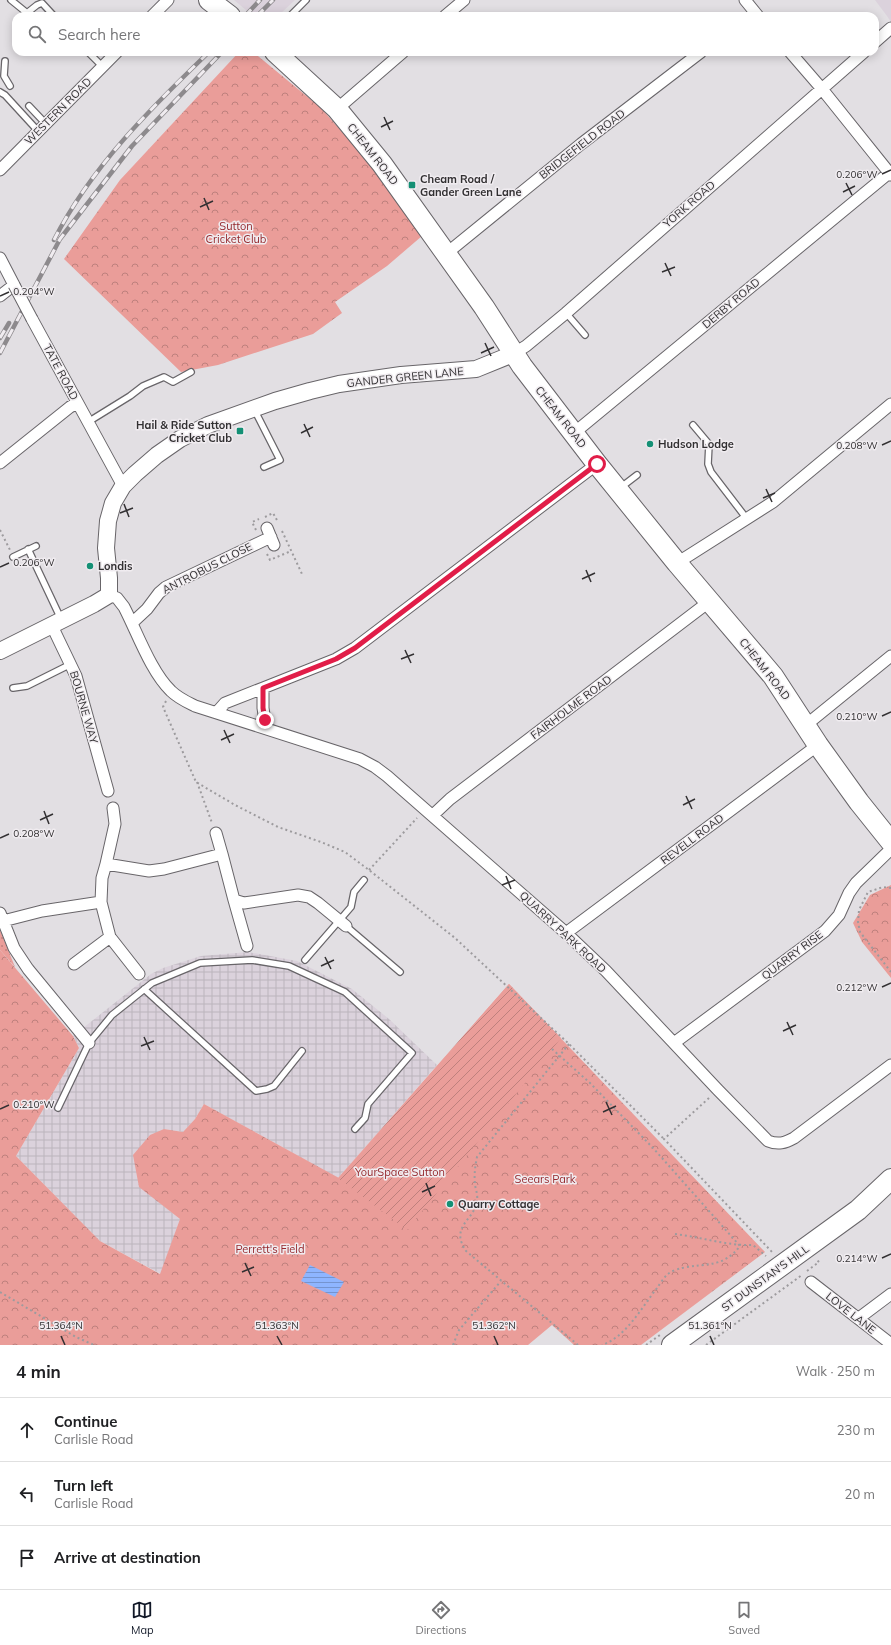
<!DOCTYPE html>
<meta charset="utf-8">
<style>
:root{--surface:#fff;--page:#f6f6f6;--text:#202124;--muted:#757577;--line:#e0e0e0;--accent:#111827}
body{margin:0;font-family:Mulish,sans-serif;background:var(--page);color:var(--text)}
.stop{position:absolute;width:12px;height:12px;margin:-9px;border:3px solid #e11d48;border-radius:50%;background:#fff}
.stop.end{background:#e11d48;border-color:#fff;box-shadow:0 1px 4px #0008}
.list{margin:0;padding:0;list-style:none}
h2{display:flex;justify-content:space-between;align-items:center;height:52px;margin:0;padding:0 16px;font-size:17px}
h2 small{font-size:13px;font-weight:400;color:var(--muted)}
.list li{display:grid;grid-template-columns:26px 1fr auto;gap:12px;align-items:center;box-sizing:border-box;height:64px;padding:0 16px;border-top:1px solid var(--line)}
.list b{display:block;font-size:15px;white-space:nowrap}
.list p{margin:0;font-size:13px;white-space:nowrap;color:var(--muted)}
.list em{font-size:13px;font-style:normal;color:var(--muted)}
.icon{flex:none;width:22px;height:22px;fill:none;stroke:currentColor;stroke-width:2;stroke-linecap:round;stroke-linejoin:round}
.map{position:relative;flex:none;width:891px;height:1345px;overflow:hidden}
.search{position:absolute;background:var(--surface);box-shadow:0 2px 10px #0003;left:12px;right:12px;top:12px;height:44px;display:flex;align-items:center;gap:10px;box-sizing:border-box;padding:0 14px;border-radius:12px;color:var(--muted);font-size:15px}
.sheet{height:244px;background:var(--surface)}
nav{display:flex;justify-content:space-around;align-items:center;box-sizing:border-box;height:56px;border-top:1px solid var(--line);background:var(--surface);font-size:11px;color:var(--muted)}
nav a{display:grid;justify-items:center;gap:2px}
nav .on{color:var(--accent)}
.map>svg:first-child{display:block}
.built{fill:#dbd2dc}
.industrial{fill:url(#industrial-grid)}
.grass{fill:url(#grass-dots)}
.park{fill:url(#park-crowns)}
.garden{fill:url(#garden-furrows)}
.water{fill:url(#water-rules)}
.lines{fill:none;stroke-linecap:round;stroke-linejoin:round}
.lane-casing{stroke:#686569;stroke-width:8}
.street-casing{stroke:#686569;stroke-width:13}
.secondary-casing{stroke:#686569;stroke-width:18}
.highway-casing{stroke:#686569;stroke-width:22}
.path{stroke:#9d9b9e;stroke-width:2;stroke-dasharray:2 3;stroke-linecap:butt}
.lane{stroke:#fff;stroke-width:5.5}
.street{stroke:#fff;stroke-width:11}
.secondary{stroke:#fff;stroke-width:16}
.highway{stroke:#fff;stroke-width:20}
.rail-casing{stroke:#8d8a8d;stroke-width:4.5}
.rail{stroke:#f0ecf0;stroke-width:3;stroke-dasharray:9;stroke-linecap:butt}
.street-bridge-casing{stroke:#686569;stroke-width:13;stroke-linecap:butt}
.street-bridge{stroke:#fff;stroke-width:11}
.route{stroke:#e11d48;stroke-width:5}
.ticks{fill:none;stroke:#323032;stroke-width:1.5}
.poi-dot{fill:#149075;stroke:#f0ecf0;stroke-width:1.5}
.labels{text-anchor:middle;stroke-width:3;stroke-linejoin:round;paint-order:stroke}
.street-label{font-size:11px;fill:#323032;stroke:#f0ecf0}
.poi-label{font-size:11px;font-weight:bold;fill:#323032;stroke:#f0ecf0;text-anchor:start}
.park-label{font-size:11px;fill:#95282d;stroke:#f0ecf0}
.ticks-label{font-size:10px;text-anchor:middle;fill:#323032;stroke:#f0ecf0;stroke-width:3;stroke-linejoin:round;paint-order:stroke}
</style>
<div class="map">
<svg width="891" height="1345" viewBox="0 0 891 1345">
<defs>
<pattern id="industrial-grid" width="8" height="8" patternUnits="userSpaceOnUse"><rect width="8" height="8" fill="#dbd2dc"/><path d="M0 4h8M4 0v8" fill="none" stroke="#bcb5bd"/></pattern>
<pattern id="grass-dots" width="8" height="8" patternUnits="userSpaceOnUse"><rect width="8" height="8" fill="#ea9d99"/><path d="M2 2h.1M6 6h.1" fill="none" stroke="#be807d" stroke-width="1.8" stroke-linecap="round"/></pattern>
<pattern id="park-crowns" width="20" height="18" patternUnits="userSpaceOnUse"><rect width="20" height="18" fill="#ea9d99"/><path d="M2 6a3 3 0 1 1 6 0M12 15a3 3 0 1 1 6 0" fill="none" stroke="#be807d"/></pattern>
<pattern id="garden-furrows" width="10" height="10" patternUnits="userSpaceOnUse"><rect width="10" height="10" fill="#ea9d99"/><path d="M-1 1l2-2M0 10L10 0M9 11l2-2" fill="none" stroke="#be807d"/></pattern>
<pattern id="water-rules" width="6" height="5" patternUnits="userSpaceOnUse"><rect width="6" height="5" fill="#8eb5ff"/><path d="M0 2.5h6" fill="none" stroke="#7594cf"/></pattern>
</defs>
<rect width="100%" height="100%" fill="#e2dfe3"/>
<path class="built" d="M234 0H295L278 16H253Z
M875 0H891V22L887 16Z"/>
<path class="industrial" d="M248 952 297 961 352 989 389 1019 437 1065 338 1178 204 1104 195 1119 183 1132 164 1129 139 1186 180 1219 161 1274 100 1241 16 1156 79 1048 73 1036 151 974 163 968 201 956Z"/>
<path class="grass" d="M0 930 15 967 0 950Z"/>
<path class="park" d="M239 52H253L321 108 388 184 422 236 387 266 335 302 342 313 313 334 218 365 181 372 64 259 120 180Z
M891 885V978L862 942 853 923 870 895Z
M0 950 73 1036 79 1048 16 1156 100 1241 160 1274 180 1219 139 1187 133 1155 150 1135 164 1129 183 1132 195 1119 204 1104 339 1178 509 984 765 1252 641 1345H574L552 1325 528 1345H0Z"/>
<path class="garden" d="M509 984 561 1038 407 1230 338 1178Z"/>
<path class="water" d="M310 1265 344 1282 335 1297 301 1281Z"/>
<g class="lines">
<g class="lane-casing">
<path id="lane" d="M11 0 27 13 37 5 42 3 54 16
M290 16 306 0
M88 52 103 67
M5 61 4 76 10 86
M0 92 5 95 38 131
M29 106 46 124
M566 313 585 335
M254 409 280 460 264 467
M88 422 130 396 143 386 164 377 173 382 191 372
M693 425 709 444 708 464 711 472 747 519
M620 488 637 475
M28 549 61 619
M13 557 36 546
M13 688 27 686 71 664
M346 926 400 972
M305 960 351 907 354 892 364 880
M144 989 256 1091 267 1089 274 1086 302 1051
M58 1108 89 1043 112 1015 152 983 200 963 252 960 289 966 345 992 412 1053 368 1104 365 1118 355 1129"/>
</g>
<g class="street-casing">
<path id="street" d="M745 0 758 16
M152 16 168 0
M445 16 464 0
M875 42 891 28
M790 52 822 89 891 175
M337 109 403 52
M0 170 117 52
M447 253 581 144 701 52
M0 258 14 285 0 296
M32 319 123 486
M513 354 526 346 566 313 864 52
M574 433 889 173
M0 463 70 407 77 403
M267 528 274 545
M677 563 773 502 891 404
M109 595 117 598 124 607C137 632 151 672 171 691 178 698 187 702 195 706L360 759 375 767 387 776 566 933 606 971 718 1090 768 1141C778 1145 785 1143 794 1138L891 1065
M132 623 147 609 159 593 166 587 271 537
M52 626 76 676 108 791
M217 712 225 703 263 688
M806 725 891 656
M266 728 263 708V688L336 659 355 648 597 464
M433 815 450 799 710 601
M216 833 222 854
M106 864 115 824 113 808
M234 900 247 946
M101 902 110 937 139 974
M0 913 14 948 28 969 89 1043
M3 921 42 911 101 902 102 878 106 864 149 871 164 869 222 854 234 900 244 903 298 895 309 897 318 903 346 926
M566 933 818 745
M74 964 110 937
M674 1043 825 931 839 915 849 893 856 883 891 849
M811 1282 891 1344
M859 1318 891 1294"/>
</g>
<g class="secondary-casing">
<path id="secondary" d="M0 651 94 604 109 595V578L106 548 108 521 113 503 123 486 135 474 157 455 180 439 208 425 275 401 310 391 339 384 401 375 476 369 513 354"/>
</g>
<g class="highway-casing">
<path id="highway" d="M209 0 230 16
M275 52 337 109 382 164 484 307 522 366 597 464 677 563 773 676 818 745 859 802 891 842
M672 1345 858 1210 891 1179"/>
</g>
<path class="path" d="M265 517 273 513 278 522
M0 530 10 550
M256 530 252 522 259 519
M282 531 302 574
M267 554 270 560 291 551
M166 701 163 707 196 782 235 805 278 827 321 842 345 852 369 870 455 938 569 1044 664 1139
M197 782 212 823
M369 870 417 818
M891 888 883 887 868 892 859 910 858 922 860 932 891 972
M569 1044 477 1157C475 1167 474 1175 475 1185 476 1190 478 1196 477 1201 475 1220 449 1226 466 1251L578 1345
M552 1049 590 1083 654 1149 740 1246C723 1268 706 1263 682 1268 678 1269 671 1271 668 1274 664 1277 660 1284 657 1288 642 1307 626 1337 602 1345
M709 1098 664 1139 773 1253
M675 1234C701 1237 727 1246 753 1245L766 1256
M807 1271 819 1262 816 1259
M0 1292 76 1337 94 1345
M453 1345 459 1330 501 1281
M646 1345 660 1335
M706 1345 802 1275"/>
<use href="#lane" class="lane"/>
<use href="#street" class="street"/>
<use href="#secondary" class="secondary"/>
<use href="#highway" class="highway"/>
<g class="rail-casing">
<path id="rail" d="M245 16 260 0
M257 16 273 0
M54 240C91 167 151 108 209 52
M0 338 9 323
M0 353 60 239 132 146 222 52"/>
</g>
<use href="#rail" class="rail"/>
<g class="street-bridge-casing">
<path id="street-bridge" d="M14 285 32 319"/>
</g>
<use href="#street-bridge" class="street-bridge"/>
</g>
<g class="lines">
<path class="route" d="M265 720 263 708V688L336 659 355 648 597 464"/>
</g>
<path class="ticks" d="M384 117 390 130M381 127 393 121M882 174 891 170M846 183 852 195M843 192 855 186M204 198 209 210M200 207 213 201M665 263 671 276M662 272 675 267M0 296 9 292M485 343 491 356M481 353 494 347M304 424 310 437M301 433 313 427M882 445 891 441M766 489 772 502M763 498 775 493M124 504 129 517M120 513 133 508M0 567 9 563M586 570 591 582M582 579 595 573M405 650 411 663M401 659 414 654M882 716 891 712M224 730 230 743M221 740 234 734M686 796 692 809M683 805 695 799M44 811 49 824M40 820 53 814M0 838 9 834M506 876 511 889M502 885 515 880M325 957 331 969M321 966 334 960M882 987 891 983M787 1022 793 1035M783 1031 796 1025M144 1037 150 1050M141 1046 154 1041M606 1102 612 1115M0 1109 9 1105M603 1112 616 1106M426 1183 431 1196M422 1192 435 1186M882 1258 891 1254M245 1263 251 1276M242 1272 254 1267M61 1336 65 1345M277 1336 282 1345M494 1336 498 1345M710 1336 714 1345"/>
<g class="poi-dot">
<rect x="408" y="181" width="8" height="8" rx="2"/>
<rect x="236" y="427" width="8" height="8" rx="2"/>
<circle cx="650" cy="444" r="4"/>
<circle cx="90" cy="566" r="4"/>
<circle cx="450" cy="1204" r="4"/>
</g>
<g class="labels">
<g class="street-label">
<text transform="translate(58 111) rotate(-45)" y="4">WESTERN ROAD</text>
<text transform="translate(582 144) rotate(-38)" y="4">BRIDGEFIELD ROAD</text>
<text transform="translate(373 154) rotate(52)" y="4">CHEAM ROAD</text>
<text transform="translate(689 204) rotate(-41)" y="4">YORK ROAD</text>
<text transform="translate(731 303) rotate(-40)" y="4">DERBY ROAD</text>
<text transform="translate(61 372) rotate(62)" y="4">TATE ROAD</text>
<text transform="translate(405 377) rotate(-6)" y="4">GANDER GREEN LANE</text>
<text transform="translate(561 417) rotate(52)" y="4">CHEAM ROAD</text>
<text transform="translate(207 568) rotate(-27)" y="4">ANTROBUS CLOSE</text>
<text transform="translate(765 669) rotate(52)" y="4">CHEAM ROAD</text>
<text transform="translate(84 707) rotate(74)" y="4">BOURNE WAY</text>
<text transform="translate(571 707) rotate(-37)" y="4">FAIRHOLME ROAD</text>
<text transform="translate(692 839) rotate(-37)" y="4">REVELL ROAD</text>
<text transform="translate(563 932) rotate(43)" y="4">QUARRY PARK ROAD</text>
<text transform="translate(792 955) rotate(-37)" y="4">QUARRY RISE</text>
<text transform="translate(765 1278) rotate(-36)" y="4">ST DUNSTAN'S HILL</text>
<text transform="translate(851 1313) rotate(38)" y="4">LOVE LANE</text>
</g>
<g class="poi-label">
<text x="420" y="183">Cheam Road /<tspan x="420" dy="13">Gander Green Lane</tspan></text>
<text x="232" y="429" text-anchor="end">Hail &amp; Ride Sutton<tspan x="232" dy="13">Cricket Club</tspan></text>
<text x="658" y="448">Hudson Lodge</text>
<text x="98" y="570">Londis</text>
<text x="458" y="1208">Quarry Cottage</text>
</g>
<g class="park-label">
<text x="236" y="230">Sutton<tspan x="236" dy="13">Cricket Club</tspan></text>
<text x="400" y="1176">YourSpace Sutton</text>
<text x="545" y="1183">Seears Park</text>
<text x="270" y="1253">Perrett's Field</text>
</g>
</g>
<g class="ticks-label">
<text x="857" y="178">0.206°W</text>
<text x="34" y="295">0.204°W</text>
<text x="857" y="449">0.208°W</text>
<text x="34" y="566">0.206°W</text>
<text x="857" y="720">0.210°W</text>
<text x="34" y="837">0.208°W</text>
<text x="857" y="991">0.212°W</text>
<text x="34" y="1108">0.210°W</text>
<text x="857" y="1262">0.214°W</text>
<text x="61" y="1329">51.364°N</text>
<text x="277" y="1329">51.363°N</text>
<text x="494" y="1329">51.362°N</text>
<text x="710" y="1329">51.361°N</text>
</g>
</svg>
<div class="stop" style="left:597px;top:464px"></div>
<div class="stop end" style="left:265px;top:720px"></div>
<div class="search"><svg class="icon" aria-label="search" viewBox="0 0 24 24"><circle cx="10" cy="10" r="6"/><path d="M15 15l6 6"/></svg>Search here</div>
</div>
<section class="sheet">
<h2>4 min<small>Walk · 250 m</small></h2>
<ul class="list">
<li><svg class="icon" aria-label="ahead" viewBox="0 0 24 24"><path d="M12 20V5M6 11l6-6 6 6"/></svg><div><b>Continue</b><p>Carlisle Road</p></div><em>230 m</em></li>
<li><svg class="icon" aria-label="left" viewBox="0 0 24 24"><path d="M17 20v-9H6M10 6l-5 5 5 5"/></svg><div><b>Turn left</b><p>Carlisle Road</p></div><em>20 m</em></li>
<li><svg class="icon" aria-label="arrive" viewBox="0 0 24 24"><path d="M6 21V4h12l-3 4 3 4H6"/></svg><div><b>Arrive at destination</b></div></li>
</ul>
</section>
<nav>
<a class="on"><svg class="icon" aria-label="map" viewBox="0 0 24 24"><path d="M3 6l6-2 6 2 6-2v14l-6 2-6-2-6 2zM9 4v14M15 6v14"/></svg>Map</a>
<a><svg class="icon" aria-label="directions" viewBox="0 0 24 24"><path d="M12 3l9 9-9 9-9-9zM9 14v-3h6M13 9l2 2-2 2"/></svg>Directions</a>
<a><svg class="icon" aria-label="saved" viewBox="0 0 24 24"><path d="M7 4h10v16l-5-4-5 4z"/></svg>Saved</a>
</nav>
